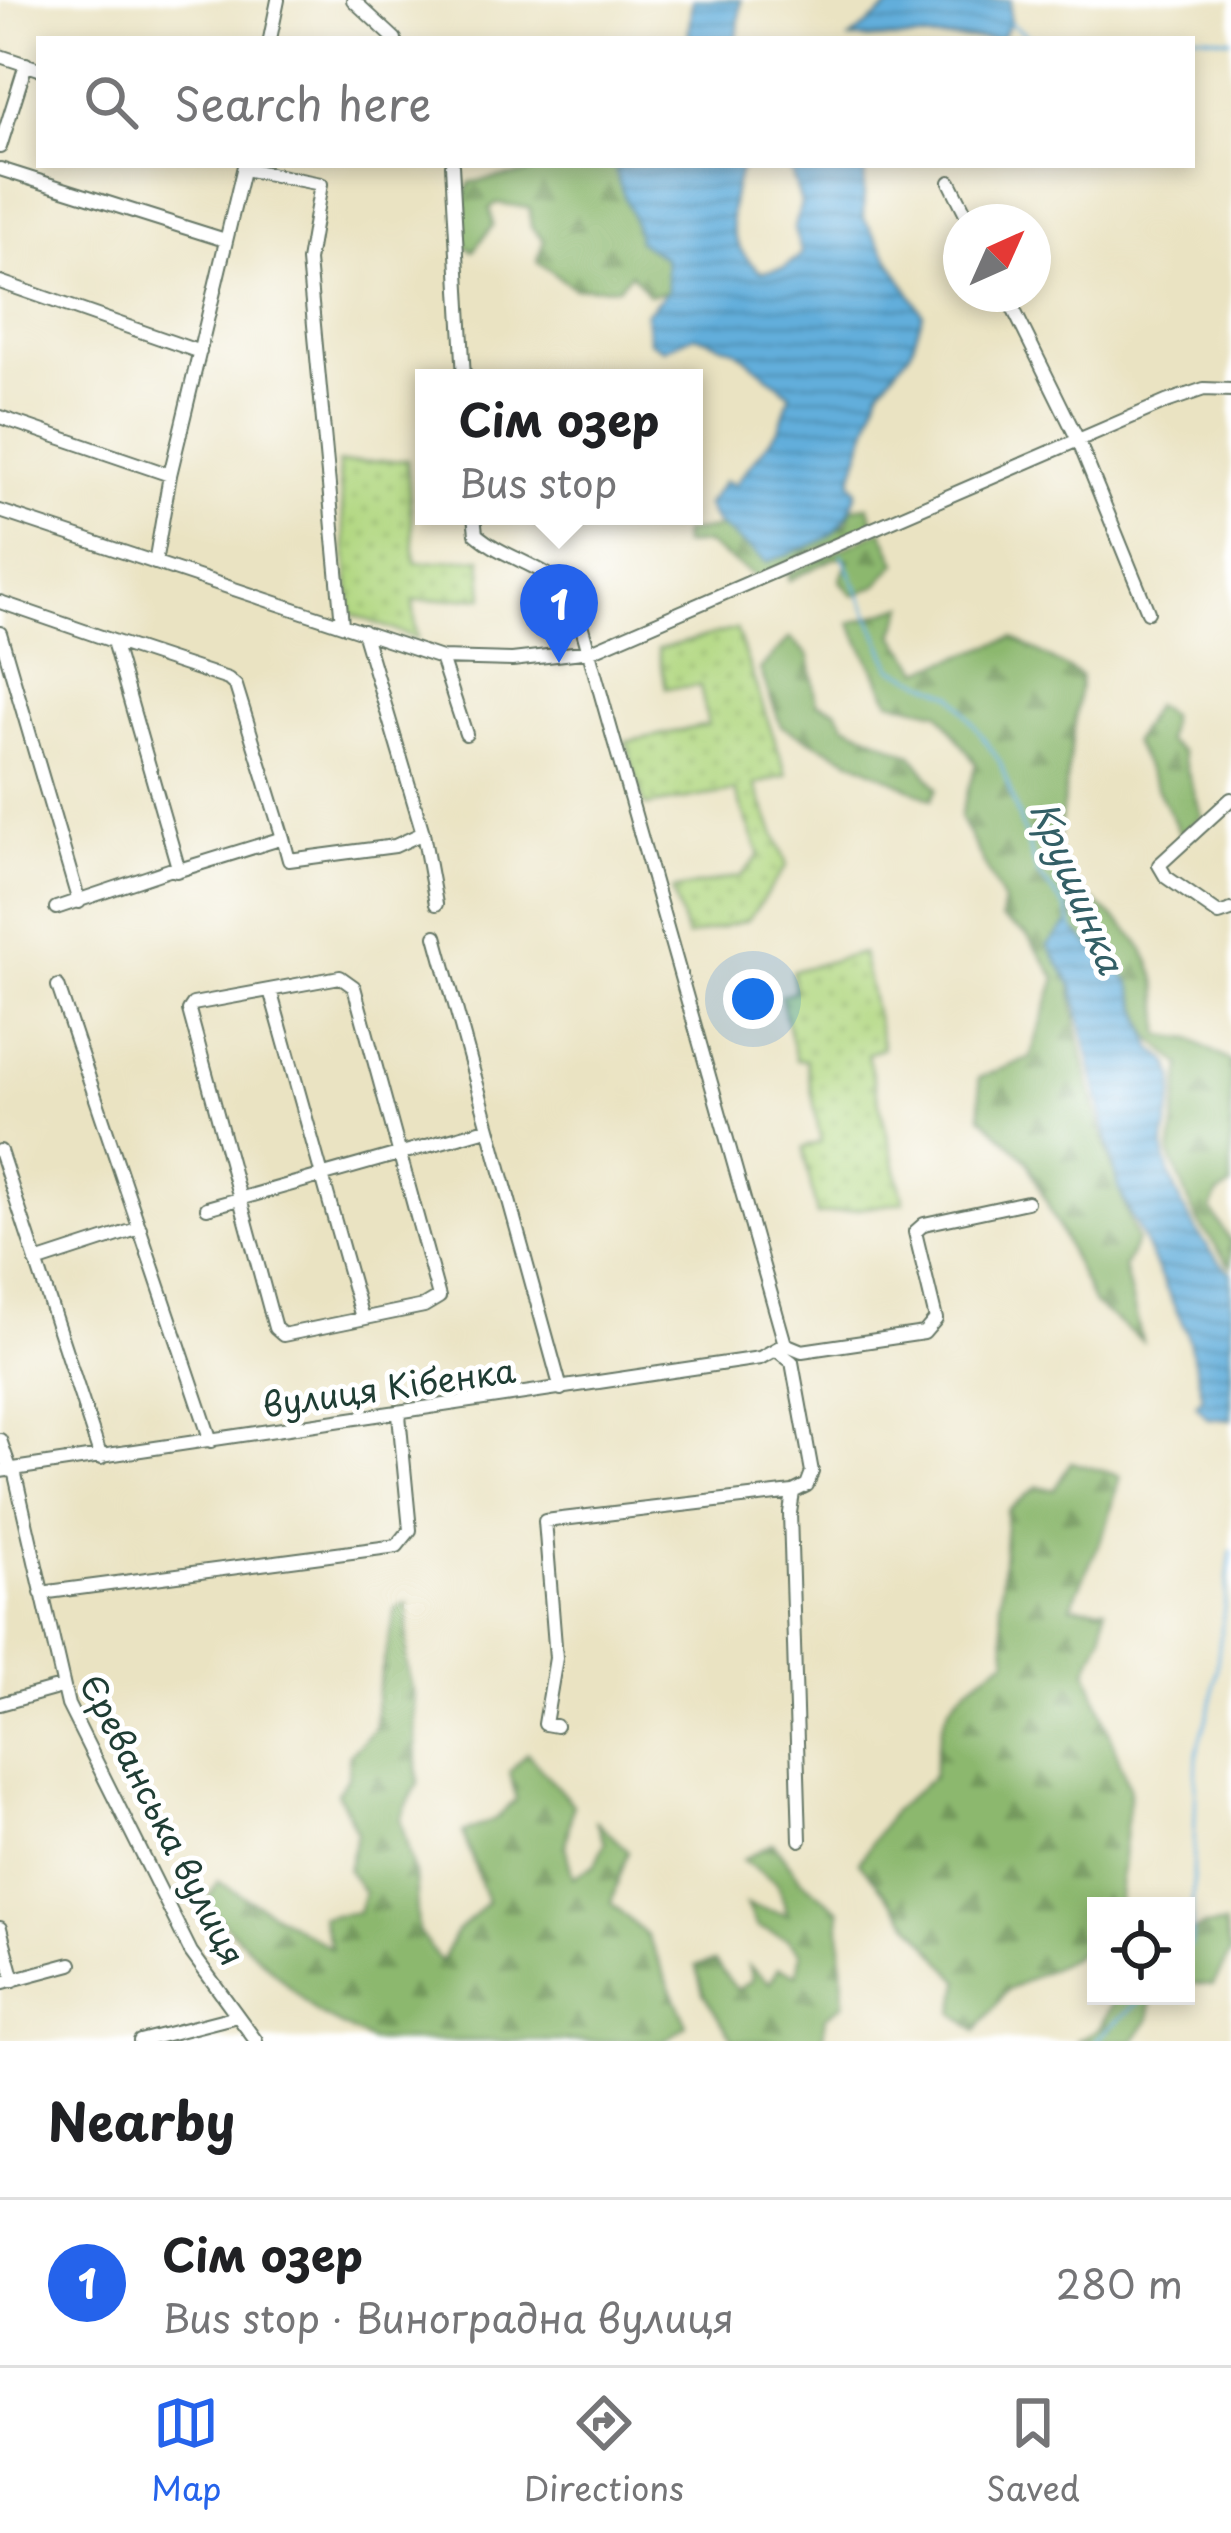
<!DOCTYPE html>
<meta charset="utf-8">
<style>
:root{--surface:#fff;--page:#f2f2f2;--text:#202124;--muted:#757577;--line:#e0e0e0;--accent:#2563eb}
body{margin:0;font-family:"Playpen Sans",sans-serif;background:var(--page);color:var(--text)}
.controls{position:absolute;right:36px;bottom:36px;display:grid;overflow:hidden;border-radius:0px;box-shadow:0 6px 18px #0003}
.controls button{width:108px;height:108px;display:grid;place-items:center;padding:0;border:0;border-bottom:3px solid var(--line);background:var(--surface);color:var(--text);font:60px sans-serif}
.compass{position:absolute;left:943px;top:204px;width:108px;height:108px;border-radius:50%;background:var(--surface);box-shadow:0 6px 18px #0003;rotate:45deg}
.you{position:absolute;left:753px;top:999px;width:42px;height:42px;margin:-30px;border:9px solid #fff;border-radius:50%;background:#1a73e8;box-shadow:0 0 0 18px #1a73e833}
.badge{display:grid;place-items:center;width:78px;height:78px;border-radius:50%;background:var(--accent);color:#fff;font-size:39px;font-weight:700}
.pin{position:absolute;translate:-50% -99px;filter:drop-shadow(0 3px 6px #0008)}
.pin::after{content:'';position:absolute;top:63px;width:42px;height:36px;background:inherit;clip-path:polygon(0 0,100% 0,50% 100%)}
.popup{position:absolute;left:415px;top:369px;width:288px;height:156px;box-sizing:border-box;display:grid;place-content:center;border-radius:0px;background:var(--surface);filter:drop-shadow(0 3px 9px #0005);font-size:39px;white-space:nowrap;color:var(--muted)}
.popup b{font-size:45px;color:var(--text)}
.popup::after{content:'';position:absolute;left:50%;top:100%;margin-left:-24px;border:24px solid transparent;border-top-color:var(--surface)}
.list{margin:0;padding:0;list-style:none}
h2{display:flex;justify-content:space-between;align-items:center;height:156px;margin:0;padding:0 48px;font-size:51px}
h2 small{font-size:39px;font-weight:400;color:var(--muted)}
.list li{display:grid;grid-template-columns:78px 1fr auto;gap:36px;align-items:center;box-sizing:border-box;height:168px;padding:0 48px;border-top:3px solid var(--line)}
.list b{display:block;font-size:45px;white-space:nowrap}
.list p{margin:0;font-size:39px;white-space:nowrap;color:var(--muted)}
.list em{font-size:39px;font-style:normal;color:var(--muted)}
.icon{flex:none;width:66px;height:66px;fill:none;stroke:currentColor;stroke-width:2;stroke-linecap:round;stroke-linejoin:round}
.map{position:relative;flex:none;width:1231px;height:2041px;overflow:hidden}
.search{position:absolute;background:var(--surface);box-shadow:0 6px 18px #0003;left:36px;right:36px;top:36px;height:132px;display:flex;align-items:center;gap:30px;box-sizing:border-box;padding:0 42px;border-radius:0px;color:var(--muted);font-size:45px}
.sheet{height:324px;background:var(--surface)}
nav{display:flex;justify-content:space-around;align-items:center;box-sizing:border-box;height:168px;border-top:3px solid var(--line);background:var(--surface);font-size:33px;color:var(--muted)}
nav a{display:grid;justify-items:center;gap:6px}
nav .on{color:var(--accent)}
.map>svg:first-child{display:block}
.grass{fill:url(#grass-dots);stroke:#688a5a;stroke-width:3}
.forest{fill:url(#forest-firs);stroke:#567a51;stroke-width:3}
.water{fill:url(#water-rules);stroke:#407688;stroke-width:3}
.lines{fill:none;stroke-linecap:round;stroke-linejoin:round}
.stream{stroke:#62aedb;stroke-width:3}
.minor-casing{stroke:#676;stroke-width:16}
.minor{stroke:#fff;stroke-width:12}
.labels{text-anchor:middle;stroke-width:10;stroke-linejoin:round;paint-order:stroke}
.street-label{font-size:33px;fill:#1f3d34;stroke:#fff}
.water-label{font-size:36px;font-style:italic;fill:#335f66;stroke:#fff}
</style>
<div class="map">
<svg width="1231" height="2041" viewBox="0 0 1231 2041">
<defs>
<pattern id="grass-dots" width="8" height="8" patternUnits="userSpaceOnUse" patternTransform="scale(3)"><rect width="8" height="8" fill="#b1d780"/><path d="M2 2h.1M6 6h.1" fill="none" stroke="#98b96f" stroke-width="1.8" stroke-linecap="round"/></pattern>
<pattern id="forest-firs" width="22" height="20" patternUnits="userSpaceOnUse" patternTransform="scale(3)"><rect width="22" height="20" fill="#8cb86e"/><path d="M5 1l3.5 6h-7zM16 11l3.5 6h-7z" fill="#72975b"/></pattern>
<pattern id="water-rules" width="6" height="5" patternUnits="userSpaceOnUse" patternTransform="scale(3)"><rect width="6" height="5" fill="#62aedb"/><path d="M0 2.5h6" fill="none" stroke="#508fb2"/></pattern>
</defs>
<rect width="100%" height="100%" fill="#fff"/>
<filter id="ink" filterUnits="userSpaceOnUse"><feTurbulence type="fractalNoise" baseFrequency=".00833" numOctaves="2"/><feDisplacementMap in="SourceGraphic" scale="24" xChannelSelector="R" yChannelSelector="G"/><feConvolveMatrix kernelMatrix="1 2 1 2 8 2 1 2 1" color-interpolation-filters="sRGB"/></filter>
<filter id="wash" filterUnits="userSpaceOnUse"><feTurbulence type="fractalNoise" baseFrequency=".004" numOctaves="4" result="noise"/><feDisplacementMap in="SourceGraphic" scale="48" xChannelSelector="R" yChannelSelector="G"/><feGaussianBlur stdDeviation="2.7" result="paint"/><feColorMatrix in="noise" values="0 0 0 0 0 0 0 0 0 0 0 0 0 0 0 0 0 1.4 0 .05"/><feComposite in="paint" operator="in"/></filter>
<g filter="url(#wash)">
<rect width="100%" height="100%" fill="#eae3c2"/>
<path class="grass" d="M407 460 415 563 481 558 484 597 413 601 417 639 352 614 338 463Z
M736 629 787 775 755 785 787 865 748 920 687 937 672 890 741 876 760 855 735 791 645 806 626 742 708 725 700 686 666 688 658 649Z
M862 953 883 1048 867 1054 904 1202 817 1215 803 1148 821 1142 806 1060H796L781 996 795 991 792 971Z"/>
<path class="forest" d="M545 165H628L616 169C621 196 635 213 639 241L665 258 668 292 649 295 631 273 618 287 574 288 537 261 544 240 531 227 530 208 497 203 490 208 493 225 473 251 464 245V197L471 182 525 174Z
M868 506 875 523 757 578 705 543 682 545 683 533 721 527 767 562 848 523 852 508Z
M882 530 897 563 877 585 854 596 840 581 849 559 835 558 789 580 788 574Z
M905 606 894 635 921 670 1013 638 1081 676 1054 869C1123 929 1163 936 1161 1035L1191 1039 1231 1062V1187L1217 1195 1211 1210 1231 1242V1267L1196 1219 1170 1155 1182 1066 1150 1037 1130 982 1068 925C1066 1024 1104 1148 1137 1241L1124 1267 1142 1341 1094 1304 1027 1160 981 1116 979 1078 1030 1058 1056 978 1027 935 1001 919 1004 902 960 817 976 764 939 712 890 701 850 623Z
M790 638 809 656 817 703 836 709 845 724 912 755 937 788 932 799 781 726 760 669Z
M1154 705 1170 716 1166 741 1181 752 1202 816 1181 835 1133 742Z
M1071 1462 1120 1476 1107 1525 1071 1606 1105 1608 1103 1634 1087 1670 1130 1790 1118 1906H1096V1936L1074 1957 1007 1990 976 2031 954 2013 960 1982 859 1862 893 1811 933 1777C944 1704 944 1700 1007 1659L1000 1602 1007 1511 1038 1486 1054 1490Z
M408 1602 406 1664 414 1695 418 1783 400 1819 415 1875 418 1932 441 1962 455 1934 487 1902 463 1833 497 1818 516 1800 510 1771 527 1753 573 1805 565 1846 573 1877 594 1866 605 1842 595 1820 628 1851 611 1903 647 1936 687 2025 664 2041H371L317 2013 205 1905 218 1881 331 1948 321 1917 358 1912 364 1893 348 1870 357 1832 337 1793 348 1778 349 1755 375 1728 377 1692 396 1607Z
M773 1843 801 1880 839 1910 844 2004 825 2016 823 2041H734L703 1993 696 1966 715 1962 737 1990 752 1980 749 1966 770 1983 779 1968 797 1974 801 1953 786 1938 757 1927 746 1905 788 1915 777 1883 743 1860Z
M1224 1925 1230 1953 1213 1985 1186 1983V1938L1202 1926Z
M1116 1996H1161L1150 2003V2018L1134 2041H1076L1099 2029Z"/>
<path class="water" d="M692 0H741L737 39H688Z
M898 0H1011L1010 23 1001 39H850Z
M635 165H742C727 207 723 241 761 272L784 268 802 254 794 230 801 203 789 165H865L863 217 923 314 911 350 880 389 851 481 857 490C843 544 815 542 767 562L715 522 706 505 724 481 735 484 779 429 790 394 736 350 695 335 664 349 649 341 646 313 668 291 665 258 638 241C635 213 621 196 615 169Z
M1068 924 1130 982 1153 1050C1199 1073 1155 1126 1166 1161 1177 1202 1201 1245 1231 1273V1420L1207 1418 1196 1404 1203 1397 1187 1333 1119 1189 1073 987 1048 945Z"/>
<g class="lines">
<path class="stream" d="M1010 23 1032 39
M1132 39 1173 32 1231 39
M842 554 892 668 953 695 1000 762 1038 874 1066 908 1074 931
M1186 1949 1191 1943 1197 1753 1213 1696 1231 1551
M1095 2041 1145 1996"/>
</g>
</g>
<g filter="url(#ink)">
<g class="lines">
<g class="minor-casing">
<path id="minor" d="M353 0 395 39
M270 39 278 0
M0 56 39 69
M0 147 26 64
M452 165 464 378
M0 169 225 240
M244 169 321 184 308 261 342 624
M950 182 970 222
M0 282 200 352
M1006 294 1078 440 1148 612
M0 417 170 475
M0 511 441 658 512 660 591 651 1166 402 1204 389 1231 390
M155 563 170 475 244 166
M0 602 113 641 178 867 56 908
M363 631 423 833 436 904
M0 633 79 902
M113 641 228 679 236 686 283 838 176 871
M441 658 466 734
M1231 799 1159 865 1166 877 1219 914 1231 910
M283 838 289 860 395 846 423 833
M436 936 561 1389
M340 977 354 987 439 1297 424 1306 283 1335 275 1328 189 1010 193 1004Z
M58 986 211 1441
M270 990 362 1318
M0 1151 101 1458
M207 1208 487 1129
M36 1262 140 1228
M785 1344 802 1351 924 1333 936 1319 915 1232 924 1224 1027 1202
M779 1352 792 1362 812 1472 807 1485 793 1492 790 1513 800 1840
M0 1440 11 1471
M14 1470 68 1705 191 1952 256 2041
M0 1471 760 1358 785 1344 573 596C547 565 506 560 476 534L474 516
M41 1593 397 1546 410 1530 399 1415
M0 1704 61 1687
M556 1726 545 1724 556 1658 545 1521 793 1492
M0 1928 14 1980
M0 1983 71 1964
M140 2041 237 2016"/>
</g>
<use href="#minor" class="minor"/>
</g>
</g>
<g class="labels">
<g class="street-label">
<text transform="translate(389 1388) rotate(-8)" y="12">вулиця Кібенка</text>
<text transform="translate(162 1820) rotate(63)" y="12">Єреванська вулиця</text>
</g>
<g class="water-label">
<text transform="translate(1077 887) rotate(67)" y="13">Крушинка</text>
</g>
</g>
</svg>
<div class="controls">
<button><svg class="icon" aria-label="locate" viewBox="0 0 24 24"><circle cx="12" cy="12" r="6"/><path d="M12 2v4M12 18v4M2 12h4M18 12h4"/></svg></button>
</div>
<svg class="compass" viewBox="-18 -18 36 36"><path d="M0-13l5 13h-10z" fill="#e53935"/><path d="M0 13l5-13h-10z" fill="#757577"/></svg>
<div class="you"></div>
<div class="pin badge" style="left:559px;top:663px">1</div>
<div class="popup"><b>Сім озер</b>Bus stop</div>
<div class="search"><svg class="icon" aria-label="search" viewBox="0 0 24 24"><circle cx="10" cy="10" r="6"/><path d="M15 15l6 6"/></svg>Search here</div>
</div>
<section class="sheet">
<h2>Nearby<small></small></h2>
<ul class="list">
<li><span class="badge">1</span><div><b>Сім озер</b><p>Bus stop · Виноградна вулиця</p></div><em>280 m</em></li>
</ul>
</section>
<nav>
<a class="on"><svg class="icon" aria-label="map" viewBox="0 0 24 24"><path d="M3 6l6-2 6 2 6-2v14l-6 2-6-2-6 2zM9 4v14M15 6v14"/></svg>Map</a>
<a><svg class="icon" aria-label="directions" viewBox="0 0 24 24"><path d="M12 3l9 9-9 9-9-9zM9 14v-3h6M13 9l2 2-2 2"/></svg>Directions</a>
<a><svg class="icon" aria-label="saved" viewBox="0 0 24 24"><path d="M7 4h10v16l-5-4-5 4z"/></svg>Saved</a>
</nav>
